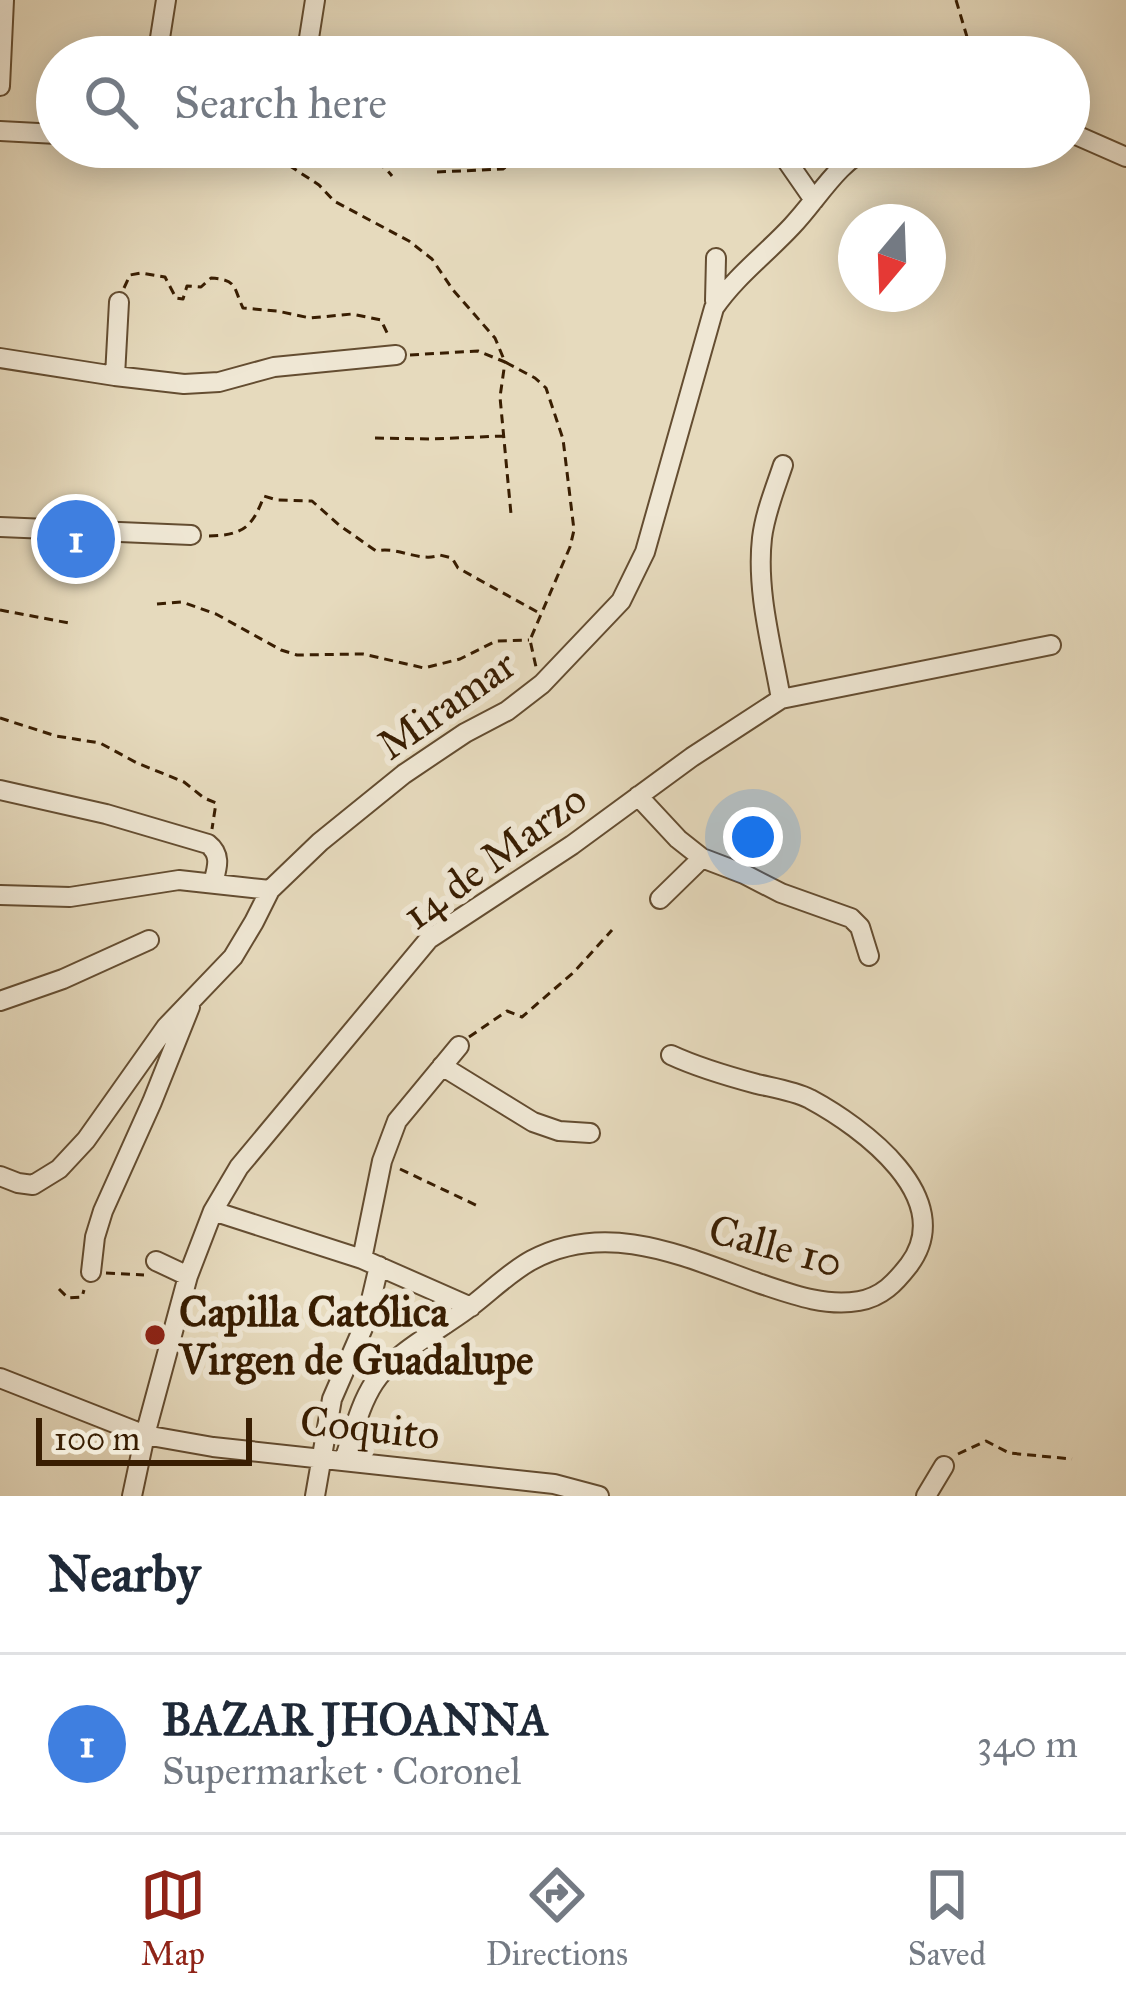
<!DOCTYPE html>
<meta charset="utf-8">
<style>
:root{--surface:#fff;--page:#f2f2f3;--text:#1f2937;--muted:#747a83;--line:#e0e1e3;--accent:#8f2418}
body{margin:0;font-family:"IM FELL Great Primer",serif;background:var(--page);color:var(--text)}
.compass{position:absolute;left:838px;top:204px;width:108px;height:108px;border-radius:50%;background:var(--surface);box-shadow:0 6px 30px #0003;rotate:199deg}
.scale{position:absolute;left:36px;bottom:30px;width:216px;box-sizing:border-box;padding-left:12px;border:6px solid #391e02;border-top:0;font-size:33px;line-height:42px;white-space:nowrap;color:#391e02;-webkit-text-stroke:9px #efe7d4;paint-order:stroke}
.you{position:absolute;left:753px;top:837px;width:42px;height:42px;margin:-30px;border:9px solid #fff;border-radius:50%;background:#1a73e8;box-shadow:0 0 0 18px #1a73e833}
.badge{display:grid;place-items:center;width:78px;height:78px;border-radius:50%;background:var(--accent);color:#fff;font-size:39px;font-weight:700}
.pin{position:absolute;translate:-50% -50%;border:6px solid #fff;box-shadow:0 3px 12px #0006}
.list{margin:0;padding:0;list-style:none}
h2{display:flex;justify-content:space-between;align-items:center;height:156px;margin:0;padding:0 48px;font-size:51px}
h2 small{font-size:39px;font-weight:400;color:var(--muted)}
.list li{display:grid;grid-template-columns:78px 1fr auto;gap:36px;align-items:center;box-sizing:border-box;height:180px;padding:0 48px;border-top:3px solid var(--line)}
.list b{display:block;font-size:45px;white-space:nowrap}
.list p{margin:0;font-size:39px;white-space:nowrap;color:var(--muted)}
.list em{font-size:39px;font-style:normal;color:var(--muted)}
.icon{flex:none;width:66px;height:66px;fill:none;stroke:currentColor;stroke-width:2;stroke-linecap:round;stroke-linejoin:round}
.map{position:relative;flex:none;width:1126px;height:1496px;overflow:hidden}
.search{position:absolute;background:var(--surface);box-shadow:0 6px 30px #0003;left:36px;right:36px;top:36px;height:132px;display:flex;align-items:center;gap:30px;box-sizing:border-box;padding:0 42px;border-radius:66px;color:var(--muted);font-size:45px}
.sheet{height:336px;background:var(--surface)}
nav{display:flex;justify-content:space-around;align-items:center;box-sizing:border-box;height:168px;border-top:3px solid var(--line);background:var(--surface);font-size:33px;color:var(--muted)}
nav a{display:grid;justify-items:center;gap:6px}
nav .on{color:var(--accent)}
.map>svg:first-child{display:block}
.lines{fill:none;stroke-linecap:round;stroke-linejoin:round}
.minor-casing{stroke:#644d31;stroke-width:22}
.path{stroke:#391e02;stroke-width:3;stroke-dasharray:9 6;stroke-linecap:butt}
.minor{stroke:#efe7d4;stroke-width:18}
.poi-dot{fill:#8f2418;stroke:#efe7d4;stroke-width:4.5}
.labels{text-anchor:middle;stroke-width:12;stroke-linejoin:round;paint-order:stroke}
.street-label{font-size:42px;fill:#391e02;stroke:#efe7d4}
.poi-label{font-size:42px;font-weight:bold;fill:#391e02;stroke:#efe7d4;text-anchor:start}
</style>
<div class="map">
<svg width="1126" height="1496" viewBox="0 0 1126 1496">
<rect width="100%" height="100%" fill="#e6dabd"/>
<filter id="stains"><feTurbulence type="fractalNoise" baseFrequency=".00167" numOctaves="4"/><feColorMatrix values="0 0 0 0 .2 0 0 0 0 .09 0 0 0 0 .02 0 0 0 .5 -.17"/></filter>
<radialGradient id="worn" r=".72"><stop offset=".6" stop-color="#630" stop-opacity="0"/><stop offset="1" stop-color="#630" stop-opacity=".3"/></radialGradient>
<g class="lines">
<g class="minor-casing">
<path id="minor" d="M157 57 166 0
M306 57 315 0
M0 86 4 0
M0 131 57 134
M1069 132 1126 157
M773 147 780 151 814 200
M715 301 716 258
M0 358 115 376 184 384 219 382 274 367 396 355
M115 376 119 302
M0 527 191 535
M781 699C772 647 756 591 762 538 765 513 775 489 783 465
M0 790 106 814 208 844C222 855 217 868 213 883
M638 796 678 839 702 858 744 874 781 893 851 918 860 927 869 956
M0 895 70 897 179 880 270 890
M660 899 702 858
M0 1001 63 979 149 940
M442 1066 533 1122 559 1131 590 1133
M0 1176 18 1183 33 1185 59 1169 86 1140 166 1027 233 957 254 922 270 890 320 842 404 774 465 733 507 711 542 684 621 601 645 552 714 308C736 276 766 254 792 226 817 200 838 161 871 147
M213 1211 362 1259 471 1307
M362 1259 382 1161 397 1121 459 1046
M156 1261 188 1276
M91 1272 95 1237 103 1211 152 1102 190 1007
M0 1378 145 1435 213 1447 554 1484 599 1496
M344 1460C353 1435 359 1406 374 1383 392 1355 439 1330 466 1310 488 1294 508 1273 532 1260 609 1219 687 1258 761 1284 791 1294 825 1307 859 1301 882 1297 895 1283 909 1265 959 1198 862 1127 810 1099 794 1091 774 1088 757 1084 727 1076 699 1068 671 1055
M132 1496 145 1435 188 1276 213 1211 239 1167 429 939 572 845 692 757 781 699 1051 645
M315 1496 332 1399 366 1321 379 1266
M926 1496 944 1466"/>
</g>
<path class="path" d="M956 0 973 57
M351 147C365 160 377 157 392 176
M264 149 319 185 334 201 409 241 432 259 453 290 495 338 505 362 535 378 546 388 563 439 574 530 570 547 530 640 536 667
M437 172 503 169 516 160 514 147
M124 288 130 275 141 273 165 277 176 298 183 299 187 286 201 287 211 278C238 280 233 287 243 308L277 311 310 318 352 314 381 320 389 337
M410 355 478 351 505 362 500 397 511 514
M375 438 431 439 503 436
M209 536C243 535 252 528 264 496L277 500 312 501 339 525 376 551C398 546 420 563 440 555L452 558 458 568 541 614
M157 604 182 602 216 614 281 650 297 655 363 654 424 668 460 659 496 641 529 640
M0 610 69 623
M0 718 56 736 100 743 137 763 184 782 204 798 216 803 212 829
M469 1037 507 1011 522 1017 574 972 612 930
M400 1169 480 1207
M106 1273 144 1275
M59 1289 68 1298 82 1297 84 1290
M958 1454 986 1441 1009 1453 1072 1459"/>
<use href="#minor" class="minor"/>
</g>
<circle class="poi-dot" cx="155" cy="1335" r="12"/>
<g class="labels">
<g class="street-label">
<text transform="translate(446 704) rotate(-35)" y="15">Miramar</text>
<text transform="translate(494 856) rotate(-36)" y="15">14 de Marzo</text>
<text transform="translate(776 1245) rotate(15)" y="15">Calle 10</text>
<text transform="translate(370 1427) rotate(6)" y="15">Coquito</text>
</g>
<g class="poi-label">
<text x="179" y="1326">Capilla Católica<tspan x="179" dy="48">Virgen de Guadalupe</tspan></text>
</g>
</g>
<rect width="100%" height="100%" filter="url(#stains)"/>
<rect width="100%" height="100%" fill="url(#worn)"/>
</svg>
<svg class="compass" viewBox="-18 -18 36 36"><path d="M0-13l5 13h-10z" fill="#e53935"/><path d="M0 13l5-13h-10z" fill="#747a83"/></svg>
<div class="scale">100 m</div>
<div class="you"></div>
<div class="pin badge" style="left:76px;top:539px;background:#3f7fe0">1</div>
<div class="search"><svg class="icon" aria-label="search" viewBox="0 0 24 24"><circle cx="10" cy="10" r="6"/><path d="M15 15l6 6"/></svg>Search here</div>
</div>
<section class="sheet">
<h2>Nearby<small></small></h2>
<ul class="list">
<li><span class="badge" style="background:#3f7fe0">1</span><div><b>BAZAR JHOANNA</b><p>Supermarket · Coronel</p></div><em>340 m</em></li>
</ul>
</section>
<nav>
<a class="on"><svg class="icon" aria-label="map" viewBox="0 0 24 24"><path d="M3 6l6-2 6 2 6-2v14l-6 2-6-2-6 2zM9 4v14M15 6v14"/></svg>Map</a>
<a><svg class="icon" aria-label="directions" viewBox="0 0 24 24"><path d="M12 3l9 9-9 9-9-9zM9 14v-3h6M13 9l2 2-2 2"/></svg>Directions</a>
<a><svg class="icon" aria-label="saved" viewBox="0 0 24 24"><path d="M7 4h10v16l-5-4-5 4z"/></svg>Saved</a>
</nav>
